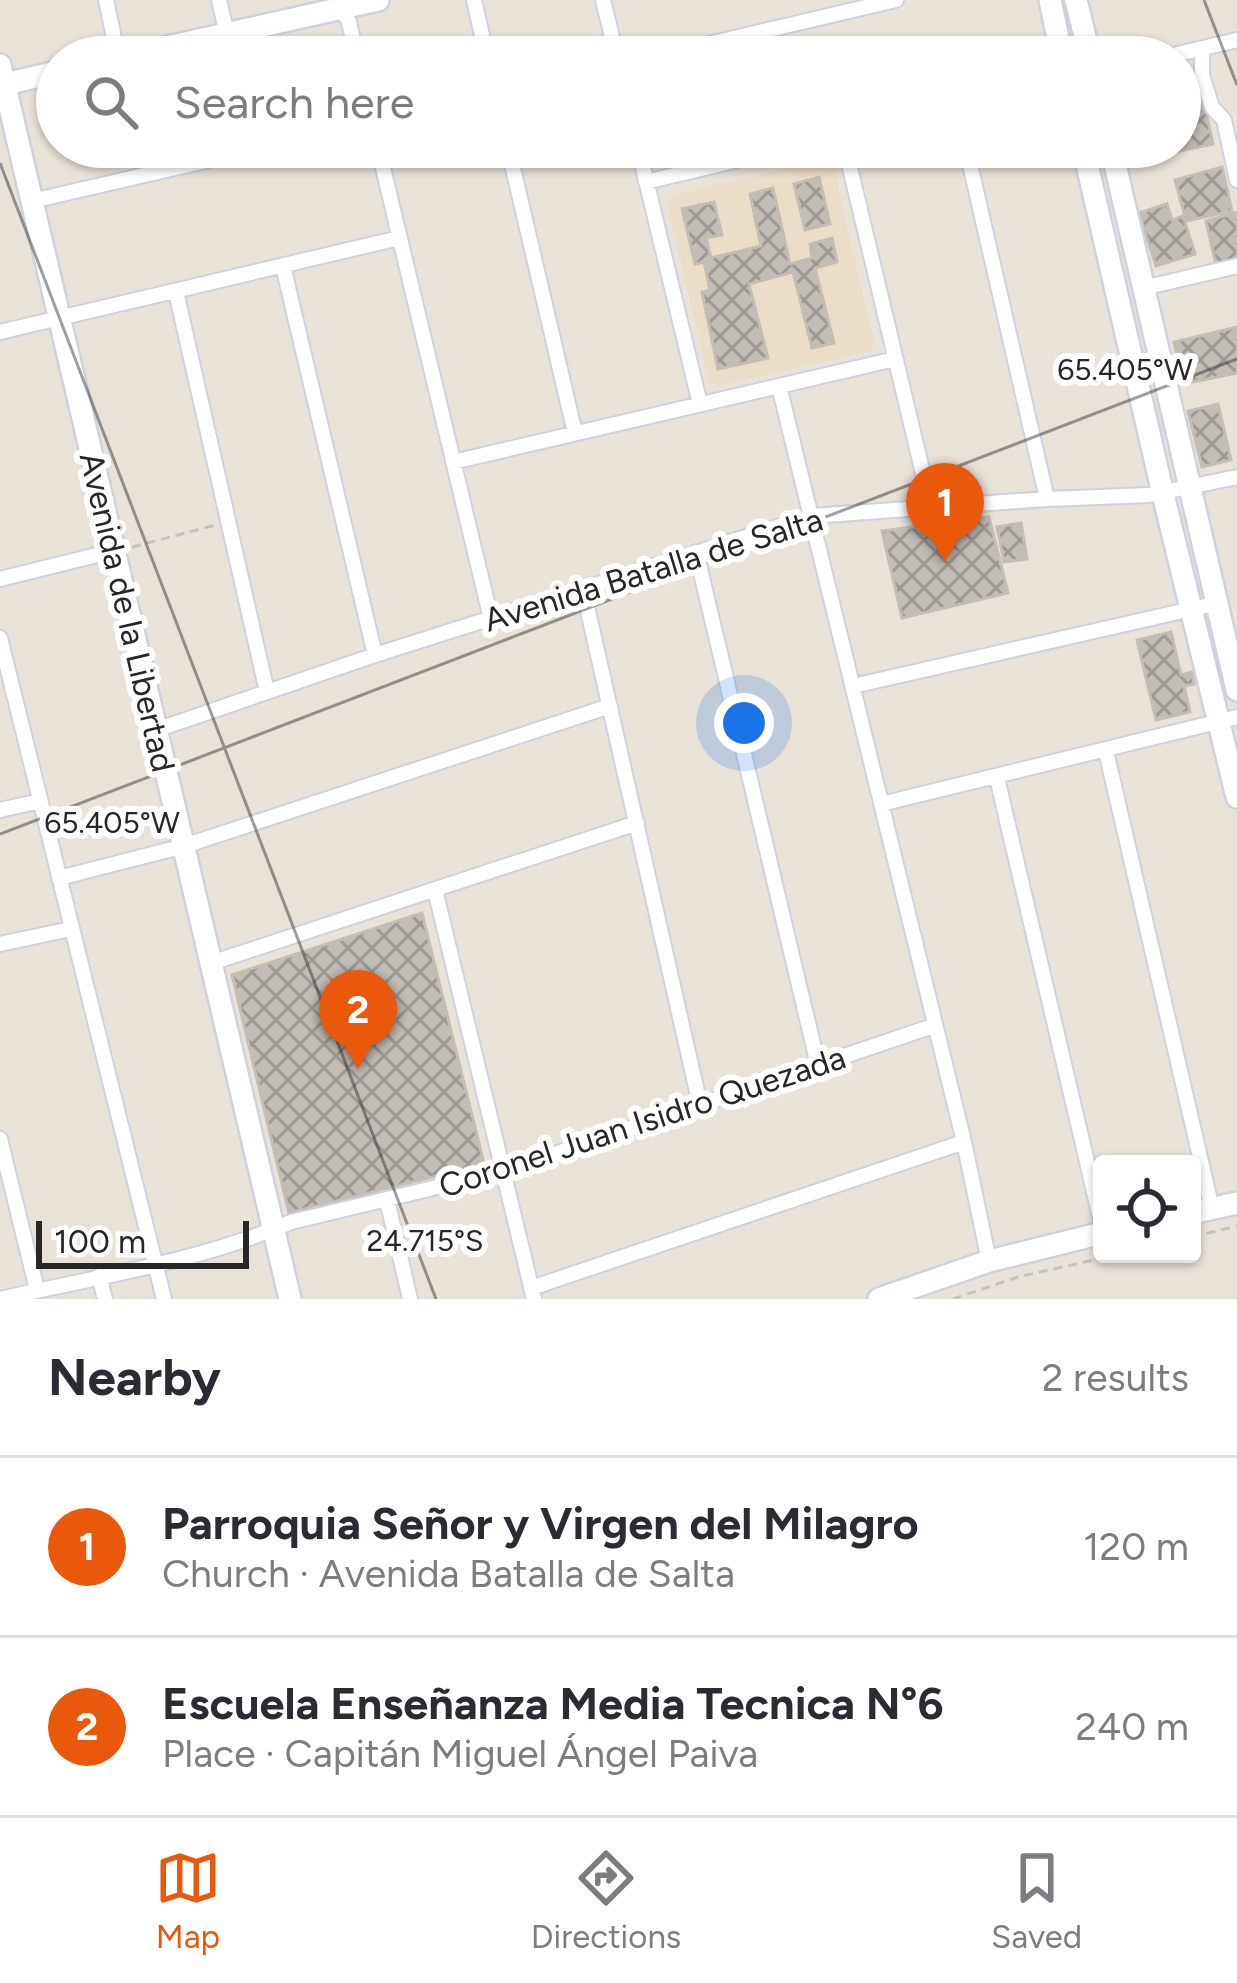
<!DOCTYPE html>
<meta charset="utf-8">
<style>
:root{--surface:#fff;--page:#f2f2f3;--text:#2b2b33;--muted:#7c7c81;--line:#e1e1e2;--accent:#ea580c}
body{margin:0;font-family:Figtree,sans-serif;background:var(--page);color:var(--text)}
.controls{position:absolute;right:36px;bottom:36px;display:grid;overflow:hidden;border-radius:12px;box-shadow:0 3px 9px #0004}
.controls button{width:108px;height:108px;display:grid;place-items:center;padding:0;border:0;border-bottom:3px solid var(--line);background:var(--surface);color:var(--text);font:60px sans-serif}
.scale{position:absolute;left:36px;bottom:30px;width:213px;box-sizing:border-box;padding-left:12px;border:6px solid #272727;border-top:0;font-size:33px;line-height:42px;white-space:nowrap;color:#272727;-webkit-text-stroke:9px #fff;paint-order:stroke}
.you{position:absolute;left:744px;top:723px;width:42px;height:42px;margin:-30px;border:9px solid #fff;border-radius:50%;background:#1a73e8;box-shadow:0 0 0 18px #1a73e833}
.badge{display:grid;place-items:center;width:78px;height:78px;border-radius:50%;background:var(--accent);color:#fff;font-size:39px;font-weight:700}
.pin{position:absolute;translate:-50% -99px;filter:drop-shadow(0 3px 6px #0008)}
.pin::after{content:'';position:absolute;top:63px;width:42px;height:36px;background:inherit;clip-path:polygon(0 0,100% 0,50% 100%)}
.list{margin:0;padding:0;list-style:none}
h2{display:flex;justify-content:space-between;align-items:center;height:156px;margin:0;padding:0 48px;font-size:51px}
h2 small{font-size:39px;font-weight:400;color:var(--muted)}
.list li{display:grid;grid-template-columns:78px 1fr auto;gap:36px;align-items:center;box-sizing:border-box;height:180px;padding:0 48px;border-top:3px solid var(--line)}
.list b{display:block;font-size:45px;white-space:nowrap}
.list p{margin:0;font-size:39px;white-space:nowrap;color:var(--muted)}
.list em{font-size:39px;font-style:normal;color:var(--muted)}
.icon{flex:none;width:66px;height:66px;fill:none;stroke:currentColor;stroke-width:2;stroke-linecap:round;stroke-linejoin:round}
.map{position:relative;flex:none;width:1237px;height:1299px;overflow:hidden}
.search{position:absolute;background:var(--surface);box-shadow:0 3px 9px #0004;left:36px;right:36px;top:36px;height:132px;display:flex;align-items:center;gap:30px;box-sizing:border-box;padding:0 42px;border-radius:66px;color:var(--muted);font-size:45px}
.sheet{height:516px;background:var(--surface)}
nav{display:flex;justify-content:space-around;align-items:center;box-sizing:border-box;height:168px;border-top:3px solid var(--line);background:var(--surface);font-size:33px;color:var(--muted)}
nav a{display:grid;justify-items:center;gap:6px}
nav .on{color:var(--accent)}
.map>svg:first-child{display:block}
.education{fill:#eadec8}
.building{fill:url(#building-cross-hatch);stroke:#c4bdb3;stroke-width:3}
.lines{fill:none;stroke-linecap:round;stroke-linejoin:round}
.street-casing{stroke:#ced2df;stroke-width:18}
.secondary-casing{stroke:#ced2df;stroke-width:26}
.path{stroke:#c3c3c3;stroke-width:3;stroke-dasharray:9 6;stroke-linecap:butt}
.street{stroke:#fff;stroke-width:14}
.secondary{stroke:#fff;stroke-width:21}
.ticks{fill:none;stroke:#272727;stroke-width:3;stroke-opacity:0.45}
.labels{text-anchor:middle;stroke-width:12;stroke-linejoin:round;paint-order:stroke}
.street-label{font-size:33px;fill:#272727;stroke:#fff}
.ticks-label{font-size:30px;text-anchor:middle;fill:#272727;stroke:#fff;stroke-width:12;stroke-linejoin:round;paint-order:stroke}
</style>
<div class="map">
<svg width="1237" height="1299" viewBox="0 0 1237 1299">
<defs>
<pattern id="building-cross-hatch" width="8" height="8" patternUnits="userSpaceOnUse" patternTransform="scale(3)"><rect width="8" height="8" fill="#c1bcb6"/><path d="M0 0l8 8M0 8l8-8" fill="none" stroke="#9d9994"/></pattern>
</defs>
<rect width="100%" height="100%" fill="#e9e2d9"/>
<path class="education" d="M824 160 833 165 874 343 872 351 718 386 709 381 667 204 673 195Z"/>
<path class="building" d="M1204 103 1213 144 1170 153 1169 147H1180V108Z
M1222 167 1232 211 1186 221 1175 180Z
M819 177 830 224 805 230 794 184Z
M773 188 790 264 812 258 810 244 832 238 837 262 815 268 834 343 812 348 793 272 749 284 768 358 718 369 702 292 710 290 704 262 695 264 682 209 714 202 722 235 706 238 711 258 761 246 750 194Z
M1167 204 1172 220 1183 216 1195 254 1156 266 1139 213Z
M1237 212V259L1216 265 1206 221Z
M1237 327V373L1183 384 1174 342Z
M1218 404 1231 460 1202 467 1188 411Z
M989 517 1008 593 902 618 882 531Z
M1021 523 1027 559 1004 562 997 527Z
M1171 632 1181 675 1192 672 1194 684 1184 686 1190 712 1156 720 1137 640Z
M422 913 484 1164 289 1213 232 975Z"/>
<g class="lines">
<g class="street-casing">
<path id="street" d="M106 0 118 57
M219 0 227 34
M474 0 487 57
M603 0 617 57
M339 4 349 22 357 57
M1202 48V75L1212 107 1224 120 1237 180
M653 57 896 0
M1165 57 1237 40
M378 147 491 619
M508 147 575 433
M638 147 700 404
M845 147 931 507
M966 147 1047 499
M646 182 792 147
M32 201 266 147
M283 266 375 655
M1143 288 1237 266
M176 292 267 692
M0 332 399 238
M779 386 964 1142 989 1261
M453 462 895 359
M696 552 818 1065
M0 579 113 551
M583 589 700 1105
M0 638 164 1299
M853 686 1218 603
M156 730 375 655 812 516 1047 499 1149 495 1237 477
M1106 751 1212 1209
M997 778 1102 1226
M881 804 1237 717
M0 810 40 801
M59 878 184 846 610 706
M435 890 534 1299
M0 944 71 929
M211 963 637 823
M0 1139 37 1290
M387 1200 410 1299
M99 1276 105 1299
M531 1288 964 1142
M0 1299C97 1277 200 1261 291 1222L504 1171 933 1026"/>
</g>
<g class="secondary-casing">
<path id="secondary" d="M1050 0 1062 57
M1076 0 1090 57
M123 57 378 0
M0 65 290 1299
M5 84 57 72
M1083 147 1163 494 1237 797
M1111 147 1237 690
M1192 1213 1237 1203
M879 1299 989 1261 1102 1233"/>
</g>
<path class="path" d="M132 547 216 525
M1192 1237 1237 1226
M953 1299 1018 1277 1120 1254"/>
<use href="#street" class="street"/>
<use href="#secondary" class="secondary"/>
</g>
<path class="ticks" d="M1204 0 1237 85M0 163 436 1299M0 834 1237 359"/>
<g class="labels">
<g class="street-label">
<text transform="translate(653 569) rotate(-17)" y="12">Avenida Batalla de Salta</text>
<text transform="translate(128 612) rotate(77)" y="12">Avenida de la Libertad</text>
<text transform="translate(642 1121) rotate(-18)" y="12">Coronel Juan Isidro Quezada</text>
</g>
</g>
<g class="ticks-label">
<text x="1125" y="380">65.405°W</text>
<text x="112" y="833">65.405°W</text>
<text x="425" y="1251">24.715°S</text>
</g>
</svg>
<div class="controls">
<button><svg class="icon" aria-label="locate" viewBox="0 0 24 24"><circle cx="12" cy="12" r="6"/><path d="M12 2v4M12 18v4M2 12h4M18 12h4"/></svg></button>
</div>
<div class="scale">100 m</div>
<div class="you"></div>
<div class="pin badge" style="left:945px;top:562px">1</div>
<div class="pin badge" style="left:358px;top:1069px">2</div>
<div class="search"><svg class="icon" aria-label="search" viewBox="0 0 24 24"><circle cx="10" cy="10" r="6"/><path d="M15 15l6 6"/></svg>Search here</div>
</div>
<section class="sheet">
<h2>Nearby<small>2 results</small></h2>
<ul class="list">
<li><span class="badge">1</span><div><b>Parroquia Señor y Virgen del Milagro</b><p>Church · Avenida Batalla de Salta</p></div><em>120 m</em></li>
<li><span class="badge">2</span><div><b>Escuela Enseñanza Media Tecnica N°6</b><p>Place · Capitán Miguel Ángel Paiva</p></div><em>240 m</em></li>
</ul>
</section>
<nav>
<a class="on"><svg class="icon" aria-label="map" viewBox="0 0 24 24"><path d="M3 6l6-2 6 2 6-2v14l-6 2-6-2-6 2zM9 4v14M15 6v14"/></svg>Map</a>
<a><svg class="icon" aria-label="directions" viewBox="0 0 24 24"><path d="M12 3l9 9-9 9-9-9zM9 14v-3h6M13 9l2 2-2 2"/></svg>Directions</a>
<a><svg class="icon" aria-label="saved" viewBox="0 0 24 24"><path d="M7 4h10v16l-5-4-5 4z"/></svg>Saved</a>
</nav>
